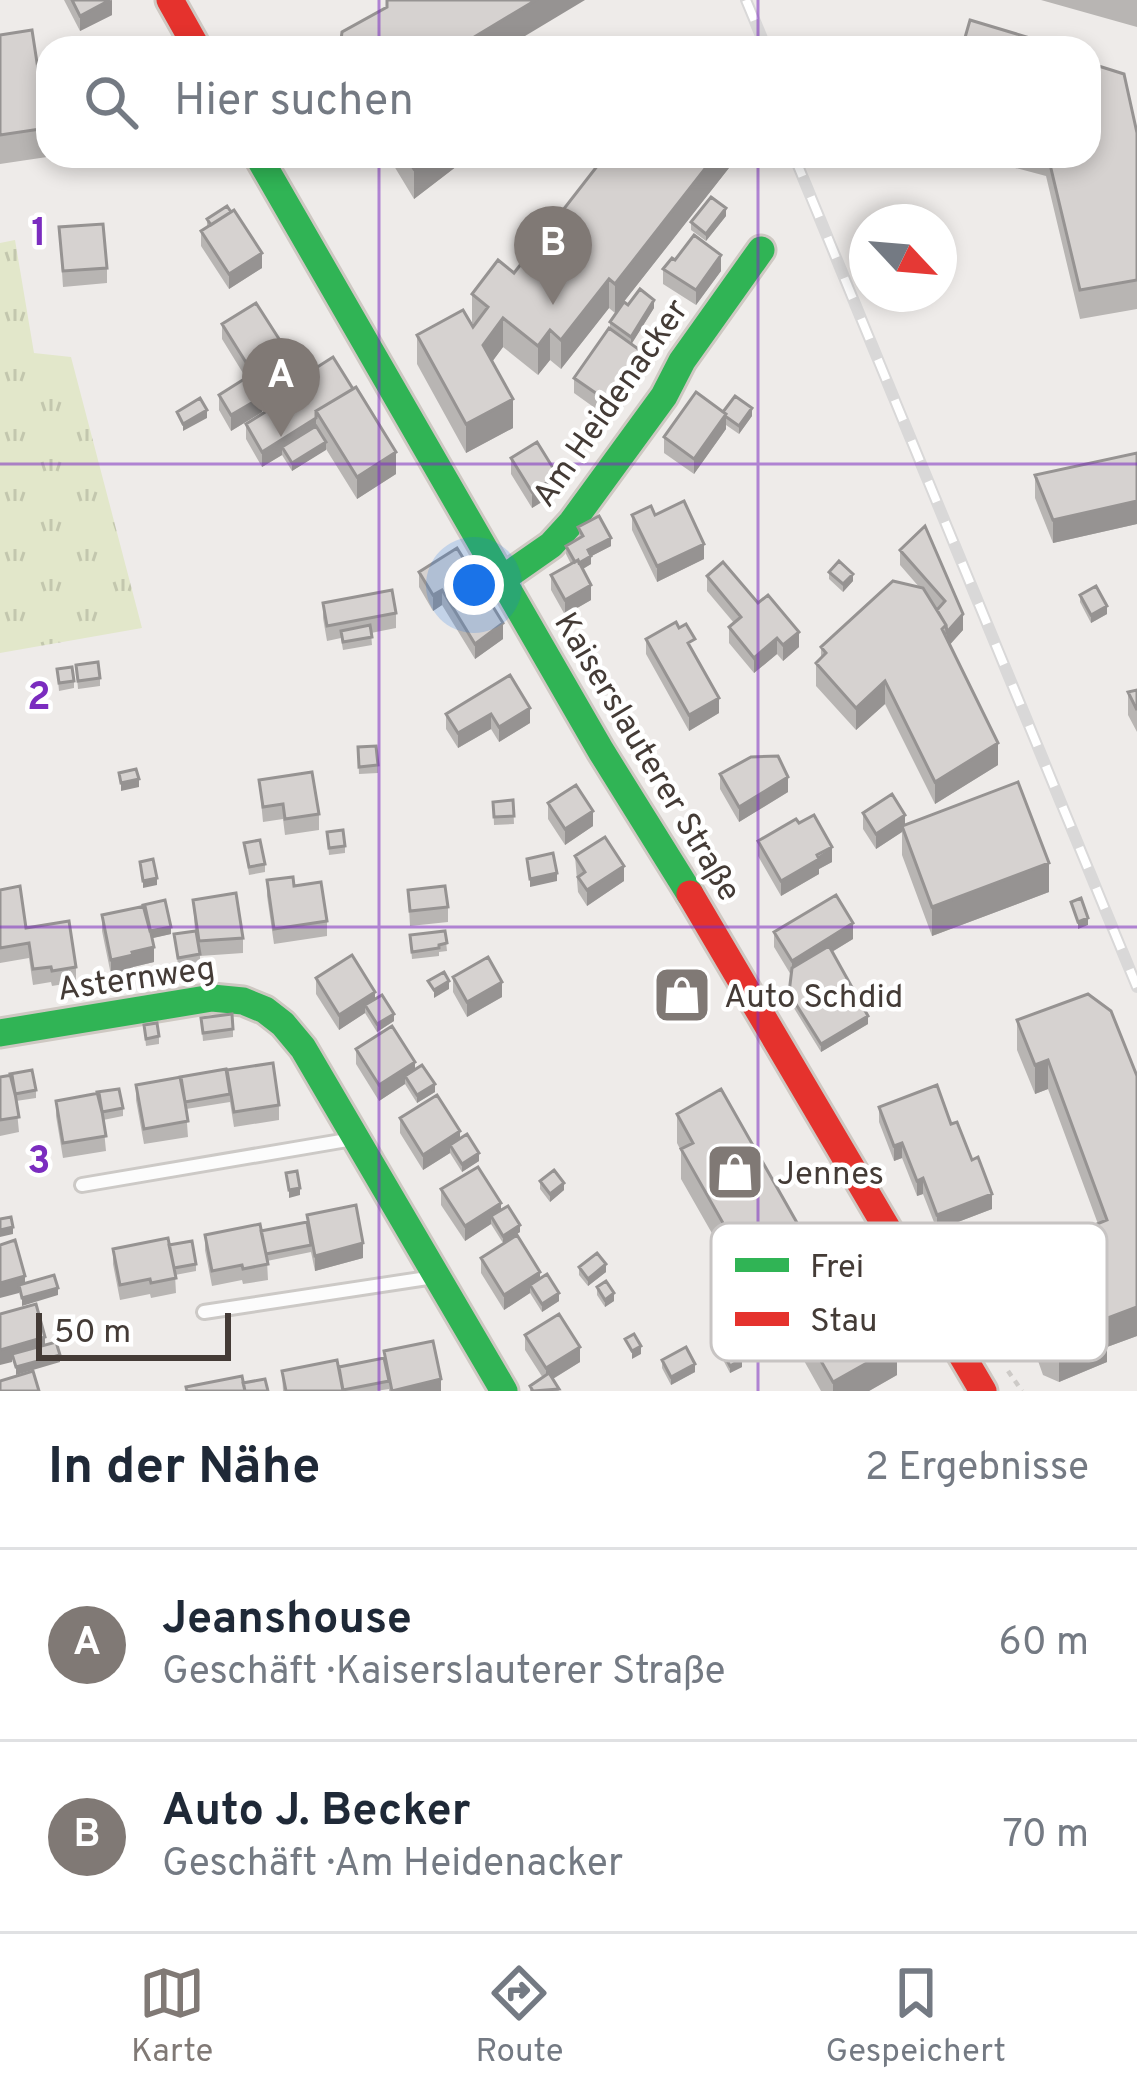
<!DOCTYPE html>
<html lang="de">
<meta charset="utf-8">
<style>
:root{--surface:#fff;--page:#f2f2f3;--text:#1f2937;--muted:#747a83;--line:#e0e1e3;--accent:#807975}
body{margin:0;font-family:Overpass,sans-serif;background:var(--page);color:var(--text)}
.compass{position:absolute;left:849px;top:204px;width:108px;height:108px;border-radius:50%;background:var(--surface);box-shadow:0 6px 18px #0003;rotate:116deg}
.scale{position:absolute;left:36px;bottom:30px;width:195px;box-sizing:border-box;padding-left:12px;border:6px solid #443b36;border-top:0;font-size:33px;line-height:42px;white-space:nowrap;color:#443b36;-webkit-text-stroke:9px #fff;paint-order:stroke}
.you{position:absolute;left:474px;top:585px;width:42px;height:42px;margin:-30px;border:9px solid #fff;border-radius:50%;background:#1a73e8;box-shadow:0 0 0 18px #1a73e833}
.badge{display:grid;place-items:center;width:78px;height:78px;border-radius:50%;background:var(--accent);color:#fff;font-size:39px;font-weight:700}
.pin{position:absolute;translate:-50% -99px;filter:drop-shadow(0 3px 6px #0008)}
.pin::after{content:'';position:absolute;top:63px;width:42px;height:36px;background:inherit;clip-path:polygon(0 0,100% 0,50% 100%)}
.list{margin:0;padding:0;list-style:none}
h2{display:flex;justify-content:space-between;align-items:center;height:156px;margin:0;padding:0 48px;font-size:51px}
h2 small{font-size:39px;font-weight:400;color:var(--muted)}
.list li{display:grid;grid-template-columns:78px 1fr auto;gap:36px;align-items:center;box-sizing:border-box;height:192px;padding:0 48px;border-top:3px solid var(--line)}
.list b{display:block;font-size:45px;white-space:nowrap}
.list p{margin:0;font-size:39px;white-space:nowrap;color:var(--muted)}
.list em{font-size:39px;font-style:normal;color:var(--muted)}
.icon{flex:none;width:66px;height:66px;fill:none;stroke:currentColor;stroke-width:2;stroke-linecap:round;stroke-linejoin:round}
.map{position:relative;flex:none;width:1137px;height:1391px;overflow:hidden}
.search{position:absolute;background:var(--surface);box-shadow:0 6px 18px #0003;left:36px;right:36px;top:36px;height:132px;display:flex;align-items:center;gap:30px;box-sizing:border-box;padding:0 42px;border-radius:36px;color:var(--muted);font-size:45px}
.sheet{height:540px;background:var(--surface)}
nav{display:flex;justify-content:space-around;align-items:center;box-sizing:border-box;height:168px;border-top:3px solid var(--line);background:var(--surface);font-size:33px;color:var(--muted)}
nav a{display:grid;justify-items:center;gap:6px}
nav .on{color:var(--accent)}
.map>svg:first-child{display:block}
.grass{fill:url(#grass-tufts)}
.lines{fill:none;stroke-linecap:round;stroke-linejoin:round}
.lane-casing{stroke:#ccc9c6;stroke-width:18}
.fast-casing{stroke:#cec8c2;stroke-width:33}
.jam-casing{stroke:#cec8c2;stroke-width:33}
.path{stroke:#cdcac7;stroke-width:4.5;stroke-dasharray:6 6;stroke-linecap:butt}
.lane{stroke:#fcfcfc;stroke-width:12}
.fast{stroke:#30b455;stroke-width:27}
.jam{stroke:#e5322d;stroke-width:27}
.rail-casing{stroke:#d9d8d8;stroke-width:12}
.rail{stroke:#fff;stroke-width:8;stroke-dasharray:22;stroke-linecap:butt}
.wall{fill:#b8b5b3}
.shaded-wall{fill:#969392}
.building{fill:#d6d2d0;stroke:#969392;stroke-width:3}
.grid{fill:none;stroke:#7b2cbf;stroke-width:3;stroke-opacity:0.55}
.labels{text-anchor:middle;stroke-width:9;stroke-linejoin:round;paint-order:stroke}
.street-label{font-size:33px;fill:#443b36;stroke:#fff}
.poi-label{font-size:33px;fill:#443b36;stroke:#fff;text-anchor:start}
.key{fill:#fff;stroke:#c7c4c3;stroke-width:3}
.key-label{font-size:33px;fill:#443b36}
.grid-label{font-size:39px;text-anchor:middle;font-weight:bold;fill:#7b2cbf;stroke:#fff;stroke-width:9;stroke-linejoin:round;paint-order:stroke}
</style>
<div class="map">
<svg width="1137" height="1391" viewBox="0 0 1137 1391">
<defs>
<pattern id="grass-tufts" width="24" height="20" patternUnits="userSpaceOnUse" patternTransform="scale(3)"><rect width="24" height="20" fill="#e2e7ca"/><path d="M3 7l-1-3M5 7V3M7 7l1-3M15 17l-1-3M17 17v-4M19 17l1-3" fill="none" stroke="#c3c7ae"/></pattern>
</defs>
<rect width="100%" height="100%" fill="#eeebe9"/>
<path class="grass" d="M15 240 34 353 71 357 142 628 0 653V243Z"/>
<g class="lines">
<g class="lane-casing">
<path id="lane" d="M82 1185 353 1139
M204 1312 434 1277"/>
</g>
<g class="fast-casing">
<path id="fast" d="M258 156 601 751 690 894
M501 580 551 545 572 522 664 396 682 361 761 250
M0 1033 212 998 243 1001 265 1010 283 1024 303 1048 504 1391"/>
</g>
<g class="jam-casing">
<path id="jam" d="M170 0 197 48
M690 894 983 1391"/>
</g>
<path class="path" d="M1008 1371 1022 1391"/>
<use href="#lane" class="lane"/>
<use href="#fast" class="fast"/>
<use href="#jam" class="jam"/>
<g class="rail-casing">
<path id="rail" d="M746 0 766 48
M794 156 1137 987"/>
</g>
<use href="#rail" class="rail"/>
</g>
<path class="wall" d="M64 0H112V15L80 31Z
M1041 0H1137V27Z
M0 35 47 128V157L0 164Z
M1137 133V309L1080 319 1046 176 970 156H1089Z
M388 156H470L414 199Z
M736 156V159L615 313 609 308 561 369 550 360 538 375 503 347 492 362 513 428 466 453 417 364V335L473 327 474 325 472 323V294L514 273 620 159Z
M726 216 706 241 691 230V222Z
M207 219 262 268 229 289 201 246V231L207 227Z
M59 227 107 268V283L63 287Z
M663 269 721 271 696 305 663 284Z
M628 305 654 308 631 344 648 371 613 421 574 393V378L610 328V322Z
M222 324 281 349 292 366 265 383 258 372 250 377 262 412 231 431 219 410V395L246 378 222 339Z
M294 382 396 474 357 499 326 449 292 471 282 455 262 467 246 439V424L294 395Z
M723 412 752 416 739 434 726 425V429L694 474 664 453V437Z
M1137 453V524L1053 543 1035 498V475Z
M511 458 558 492 532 508 511 474Z
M632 515H655L704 559 657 582 632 530Z
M925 526 963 630 950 644 998 765 935 804 885 704 856 730 816 686V663L821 659V647L920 588 900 565V550Z
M578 527 611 546 591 556V564L583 569 591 600 565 615 551 590V575L571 564 566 554V546L580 538Z
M419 572 503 639 475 659 442 605 433 611 419 587Z
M829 572 853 581 843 592 829 579Z
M707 576 758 603 799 647 783 661 777 654 754 673 729 643V627L734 623 707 591Z
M1080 595 1107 614 1091 623 1080 602Z
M323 603 396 613V628L371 633 372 645 343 650 341 638 327 641 323 618Z
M646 639 695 655 719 713 689 731 646 654Z
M76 665 100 678V686L78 689Z
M57 669 74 681V688L59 691Z
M510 675 530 723 499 742 491 729 458 748 446 729V714Z
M1137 690V732L1128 715V692Z
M358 747 378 765V773L359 774Z
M720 774 788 792 739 822 720 789Z
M259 780 319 814V830L285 835 283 819 263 822Z
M513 800 514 824 494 825 493 802Z
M548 803 593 826 565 845 548 819Z
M863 813 905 825 1049 892 932 936 902 855V832L876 849 863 829Z
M327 832 345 846V853L329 855Z
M758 841 832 862 819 869V874L781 896 758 856Z
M244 843 265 864V872L249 875Z
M575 856 624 881 587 906 578 892Z
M267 880 327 921V936L274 944 267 896Z
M0 890 26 928 76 967V982L52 986 51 982 33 985 29 958 0 963Z
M408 890 448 907V922L410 926Z
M193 900 243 938V953L200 956V962L178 965 174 934 195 931Z
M102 915 171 934 152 938 154 962 133 967V971L111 975 102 931Z
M445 931 447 951 439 952V956L412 959 410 935Z
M774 932 853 939 832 952 868 1024 821 1052 789 1000 791 975 774 947Z
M453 977 502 997 467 1017 453 992Z
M316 978 375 999 394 1021 377 1032 365 1013 339 1030 316 994Z
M201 1018 233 1029V1037L203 1041Z
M1017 1020 1137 1076V1336L1107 1347V1362L1059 1382 1043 1375 1031 1341 1013 1333 1000 1297V1268L1061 1239 1098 1224 1048 1089 1035 1094 1017 1050Z
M144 1025 159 1036V1044L146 1046Z
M356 1049 415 1070 435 1092 417 1103 405 1084 379 1101 356 1064Z
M226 1069 279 1105V1120L234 1127 230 1102 186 1109 188 1137 144 1144 136 1100V1085Z
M0 1077 36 1090V1098L16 1101 19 1132 0 1136Z
M56 1101 123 1108V1116L103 1120 106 1151 63 1158 56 1116Z
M879 1107 951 1124 992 1209 937 1230 923 1194 917 1196 902 1158 894 1161 879 1122Z
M677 1114 821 1265 897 1375 869 1391H821L789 1334 774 1342 681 1179V1151L677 1143Z
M400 1118 460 1139 479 1161 462 1172 450 1153 423 1170 400 1133Z
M540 1181 564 1190 550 1202 540 1189Z
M441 1189 501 1210 520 1232 503 1243 491 1224 465 1241 441 1205Z
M307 1215 363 1258 315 1271 311 1252 267 1261 268 1280 243 1284 242 1280 212 1286 205 1250V1235L261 1231 307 1222Z
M169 1245 196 1264V1271L175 1275 176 1293 151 1298 150 1294 120 1300 113 1264V1249Z
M481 1258 540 1279 559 1301 542 1312 530 1293 504 1310 481 1273Z
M579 1267 606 1272 588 1286 579 1275Z
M597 1287 614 1301 605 1307 597 1295Z
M525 1335 580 1362 553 1379 559 1391H530V1386L543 1378 525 1350Z
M721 1348 742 1367 730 1373 721 1356Z
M384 1351 441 1391H389V1389L376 1391H283L282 1371 339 1367 384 1358Z
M662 1360 695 1372 671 1385 662 1368Z"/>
<path class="shaded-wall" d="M112 0V15L80 31V16Z
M536 0H585L505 48H456Z
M431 156H470L414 199V169Z
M715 156H736V159L615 313V284Z
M726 208V216L706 241V234Z
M262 253V268L229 289V274Z
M721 255V271L696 305V290Z
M609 279V308L561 369V340Z
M654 300V308L631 345V337Z
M503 318V347L483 374V345Z
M550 330V360L538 375V346Z
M281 342V357L258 364V372L247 379V364Z
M648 356V371L613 421V405Z
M292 359V366L265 383V375Z
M262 397V412L231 431V415Z
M513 399V428L466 453V424Z
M752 408V416L739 434V426Z
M207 410V418L183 431V424Z
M726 414V429L694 474V459Z
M316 418V434L282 447V455L262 467V452Z
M326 442V450L292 471V463Z
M396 452V474L357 499V477Z
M558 476V492L532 508V492Z
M1137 501V524L1053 543V520Z
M611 538V546L588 558V550Z
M704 544V559L657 582V566Z
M591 556V564L576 573V565Z
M853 574V581L843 592V584Z
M591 585V600L565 615V600Z
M442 590V605L433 611V595Z
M1107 606V614L1091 623V615Z
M963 614V630L947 648V632Z
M503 623V639L475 659V644Z
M799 632V647L783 661V645Z
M777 638V654L754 673V658Z
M885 681V704L856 730V708Z
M719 698V713L689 731V715Z
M530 708V723L499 742V727Z
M491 714V729L458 748V733Z
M998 743V765L935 804V782Z
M788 777V792L739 822V807Z
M139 779V787L121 791V783Z
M593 811V826L565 845V829Z
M905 815V830L902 826V832L876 849V834Z
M832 847V862L819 869V874L781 896V881Z
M1049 863V892L932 936V907Z
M624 866V881L587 906V890Z
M557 873V881L530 887V879Z
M157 878V885L143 888V881Z
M1088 918V925L1078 929V922Z
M853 923V939L792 976V961Z
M171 927V934L149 939V931Z
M154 947V962L133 967V971L111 975V960L132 952Z
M449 981V989L434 998V990Z
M502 982V997L467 1017V1002Z
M375 992V1007L365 1005V1013L339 1030V1015Z
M394 1014V1021L377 1032V1024Z
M868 1016V1024L821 1052V1044Z
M1048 1060V1089L1035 1094V1065Z
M415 1062V1078L405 1076V1084L379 1101V1085Z
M435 1084V1092L417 1103V1095Z
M460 1131V1147L450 1145V1153L423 1170V1155Z
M902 1143V1158L894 1161V1146Z
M479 1153V1161L462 1172V1164Z
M923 1178V1194L917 1196V1181Z
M564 1183V1190L550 1202V1194Z
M300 1188V1195L289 1198V1190Z
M992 1194V1209L937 1230V1215Z
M501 1203V1218L491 1216V1224L465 1241V1226Z
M520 1225V1232L503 1243V1236Z
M13 1227V1234L0 1237V1230Z
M363 1243V1258L315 1271V1256Z
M606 1264V1272L588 1286V1279Z
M540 1272V1287L530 1285V1293L504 1310V1295Z
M25 1276V1291L19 1285V1293L0 1298V1283Z
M58 1288V1295L22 1306V1298Z
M559 1293V1301L542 1312V1304Z
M614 1293V1301L605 1307V1300Z
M789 1305V1334L774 1342V1313Z
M1137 1307V1336L1107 1347V1362L1059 1382V1353L1105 1319Z
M45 1337V1352L12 1354V1362L0 1365V1350Z
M641 1346V1354L632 1359V1351Z
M897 1346V1375L869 1391H833V1382Z
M580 1347V1362L546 1383V1368Z
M60 1355V1362L16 1375V1367Z
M742 1359V1367L730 1373V1366Z
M695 1364V1372L671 1385V1377Z
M441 1379V1391H393Z"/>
<path class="building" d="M72 0H110L80 16Z
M387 0H536L456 48H340L342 32 387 7Z
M970 20 1060 47V48H962Z
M32 30 47 128 0 135V35Z
M1089 63 1124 74 1137 133V280L1080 290 1048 156H1089Z
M405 156H431L414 169Z
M605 156H616L620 159 622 156H715L615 284 609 279 561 340 550 330 538 346 503 318 483 345 513 399 466 424 417 335 463 310 473 327 488 307 472 294 498 260 514 273Z
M711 197 726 208 706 234 691 222Z
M227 206 231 212 211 225 207 219Z
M234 210 262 253 229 274 201 231Z
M103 224 107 268 63 271 59 227Z
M694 235 721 255 696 290 663 269 672 258 675 260Z
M640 289 654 300 631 337 610 322 624 302 628 305Z
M256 303 281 342 247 364 222 324Z
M609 328 648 356 613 405 574 378Z
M284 347 292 359 265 375 258 364Z
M333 357 353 389 316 411V418L262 452 246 424 299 391 294 382Z
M249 376 262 397 231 415 219 395Z
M356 387 396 452 357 477 316 411Z
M696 392 726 414 694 459 664 437Z
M735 396 752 408 739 426 725 416 726 414 723 412Z
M200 398 207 410 183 424 177 412Z
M316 426 326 442 292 463 282 447Z
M537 442 558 476 532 492 511 458Z
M1137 453V501L1053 520 1035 475Z
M684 501 704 544 657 566 632 515 651 506 655 515Z
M599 516 611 538 588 550 591 556 579 563 578 560 575 562 566 546 583 536 578 527Z
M925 526 963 614 947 632 946 625 937 610 945 601 900 550Z
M457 548 503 623 475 644 442 590 433 595 419 572Z
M578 560 591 585 565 600 551 575Z
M839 561 853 574 843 584 829 572Z
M723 562 758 603 768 595 799 632 783 645 777 638 754 658 729 627 741 617 707 576Z
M893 581 923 588 946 625 942 629 998 743 935 782 885 681 856 708 816 663 826 653 821 647Z
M1096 586 1107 606 1091 615 1080 595Z
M392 590 396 613 327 626 323 603Z
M676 622 679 628 686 624 695 639 688 643 719 698 689 715 646 639Z
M370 625 372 637 343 642 341 631Z
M98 662 100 678 78 681 76 665Z
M72 667 74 681 59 683 57 669Z
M510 675 530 708 499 727 491 714 458 733 446 714Z
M1137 690V710L1128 692Z
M376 746 378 765 359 767 358 747Z
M778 756 788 777 739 807 720 774 751 757Z
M136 769 139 779 121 783 119 773Z
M312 772 319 814 285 819 283 804 263 807 259 780Z
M1018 782 1049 863 932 907 902 826Z
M576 785 593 811 565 829 548 803Z
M892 794 905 815 876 834 863 813Z
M513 800 514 816 494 817 493 802Z
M814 815 832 847 817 855 819 859 781 881 758 841 796 819 799 823Z
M343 830 345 846 329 848 327 832Z
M605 837 624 866 587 890 578 877 585 872 575 856Z
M260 840 265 864 249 867 244 843Z
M553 853 557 873 530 879 527 859Z
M153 859 157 878 143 881 140 862Z
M293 877 294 886 321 882 327 921 274 929 267 880Z
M20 886 26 928 69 921 76 967 52 971 51 967 33 969 29 943 0 948V890Z
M445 886 448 907 410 911 408 890Z
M236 893 243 938 199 941 193 900Z
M836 895 853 923 792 961 774 932Z
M1081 898 1088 918 1078 922 1071 902Z
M165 900 171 927 150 931 143 905Z
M145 906 154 947 132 952 133 955 111 960 102 915Z
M196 931 200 954 178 958 174 934Z
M445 931 447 943 439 945V948L412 952 410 935Z
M829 946 868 1016 821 1044 789 993 792 968Z
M352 955 375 992 339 1015 316 978Z
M488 957 502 982 467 1002 453 977Z
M444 972 449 981 434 990 428 981Z
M1088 994 1111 1011 1137 1076V1307L1105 1319 1107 1333 1059 1353 1043 1346 1031 1311 1013 1304 1000 1268 1008 1250 1046 1233 1061 1239 1107 1220 1048 1060 1035 1065 1017 1020Z
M382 995 394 1014 377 1024 365 1005Z
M232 1014 233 1029 203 1033 201 1018Z
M157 1023 159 1036 146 1039 144 1025Z
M392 1026 415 1062 379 1085 356 1049Z
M273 1063 279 1105 234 1112 227 1070Z
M422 1065 435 1084 417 1095 405 1076Z
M226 1069 230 1094 185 1102 180 1077Z
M32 1070 36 1090 15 1094 10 1074Z
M12 1075 19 1117 0 1120V1077Z
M181 1077 188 1121 144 1129 136 1085Z
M937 1085 951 1124 957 1122 972 1160 978 1157 992 1194 937 1215 923 1178 917 1181 902 1143 894 1146 879 1107Z
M119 1089 123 1108 102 1112 97 1092Z
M721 1089 821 1265 830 1260 839 1277 853 1269 897 1346 833 1382 789 1305 774 1313 681 1149 693 1143 677 1114Z
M99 1093 106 1136 63 1143 56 1101Z
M437 1095 460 1131 423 1155 400 1118Z
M467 1134 479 1153 462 1164 450 1145Z
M478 1167 501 1203 465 1226 441 1189Z
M554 1170 564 1183 550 1194 540 1181Z
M297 1171 300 1188 289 1190 286 1173Z
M356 1205 363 1243 315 1256 307 1215Z
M508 1206 520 1225 503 1236 491 1216Z
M11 1217 13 1227 0 1230V1219Z
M307 1222 311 1245 266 1254 261 1231Z
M260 1224 268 1264 243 1269 242 1265 212 1271 205 1235Z
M517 1235 540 1272 504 1295 481 1258Z
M168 1238 176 1278 151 1283 150 1279 120 1285 113 1249Z
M15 1240 25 1276 0 1283V1245Z
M192 1241 196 1264 174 1268 169 1245Z
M597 1253 606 1264 588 1279 579 1267Z
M547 1274 559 1293 542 1304 530 1285Z
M54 1275 58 1288 22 1298 19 1285Z
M606 1281 614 1293 605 1300 597 1287Z
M36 1304 45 1337 0 1350V1314Z
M559 1314 580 1347 546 1368 525 1335Z
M634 1334 641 1346 632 1351 625 1339Z
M433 1341 441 1379 392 1391 384 1351Z
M56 1342 60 1355 16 1367 12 1354Z
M733 1342 742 1359 730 1366 721 1348Z
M686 1347 695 1364 671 1377 662 1360Z
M384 1358 389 1381 343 1390 339 1367Z
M337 1360 343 1391H286L282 1371Z
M33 1371 39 1391H0V1381Z
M549 1373 559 1389 533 1391 530 1386Z
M242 1376 245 1391H187L186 1387Z
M265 1379 268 1391H245L243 1383Z"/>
<path class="grid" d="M379 0V48M758 0V48M379 156V1391M758 156V1391M0 464H1137M0 927H1137"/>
<defs>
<g id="shop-square" transform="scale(3)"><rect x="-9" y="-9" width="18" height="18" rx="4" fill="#807975" stroke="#fff"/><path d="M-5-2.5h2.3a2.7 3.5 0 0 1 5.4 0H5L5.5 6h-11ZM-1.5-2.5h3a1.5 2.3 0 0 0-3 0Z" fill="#fff"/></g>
</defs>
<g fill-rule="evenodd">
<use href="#shop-square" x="682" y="995"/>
<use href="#shop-square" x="735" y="1172"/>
</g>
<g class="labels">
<g class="street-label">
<text transform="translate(609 402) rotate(-55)" y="12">Am Heidenacker</text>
<text transform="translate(649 756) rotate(59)" y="12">Kaiserslauterer Straße</text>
<text transform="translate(136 977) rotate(-8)" y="12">Asternweg</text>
</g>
<g class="poi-label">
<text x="724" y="1007">Auto Schdid</text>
<text x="777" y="1184">Jennes</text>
</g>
</g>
<rect x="711" y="1223" width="396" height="138" rx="18" class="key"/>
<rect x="735" y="1258" width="54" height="14" fill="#30b455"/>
<rect x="735" y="1312" width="54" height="14" fill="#e5322d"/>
<g class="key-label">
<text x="810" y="1277">Frei</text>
<text x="810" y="1331">Stau</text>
</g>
<g class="grid-label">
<text x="39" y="245">1</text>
<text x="39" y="709">2</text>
<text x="39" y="1173">3</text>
</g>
</svg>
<svg class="compass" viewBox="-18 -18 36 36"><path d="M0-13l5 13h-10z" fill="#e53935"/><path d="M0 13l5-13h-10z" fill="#747a83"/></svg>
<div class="scale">50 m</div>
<div class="you"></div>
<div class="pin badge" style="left:281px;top:437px">A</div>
<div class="pin badge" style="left:553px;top:305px">B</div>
<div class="search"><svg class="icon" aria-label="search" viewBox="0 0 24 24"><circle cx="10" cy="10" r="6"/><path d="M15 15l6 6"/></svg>Hier suchen</div>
</div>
<section class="sheet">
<h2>In der Nähe<small>2 Ergebnisse</small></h2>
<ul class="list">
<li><span class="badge">A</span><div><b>Jeanshouse</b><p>Geschäft · Kaiserslauterer Straße</p></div><em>60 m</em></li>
<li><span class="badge">B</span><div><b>Auto J. Becker</b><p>Geschäft · Am Heidenacker</p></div><em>70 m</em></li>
</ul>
</section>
<nav>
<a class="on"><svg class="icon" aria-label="map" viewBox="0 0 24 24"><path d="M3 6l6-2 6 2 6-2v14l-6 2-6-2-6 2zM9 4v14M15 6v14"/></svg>Karte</a>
<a><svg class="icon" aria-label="directions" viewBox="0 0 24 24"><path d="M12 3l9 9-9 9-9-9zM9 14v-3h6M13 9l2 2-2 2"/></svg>Route</a>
<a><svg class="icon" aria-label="saved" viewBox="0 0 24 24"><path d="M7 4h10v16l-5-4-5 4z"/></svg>Gespeichert</a>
</nav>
